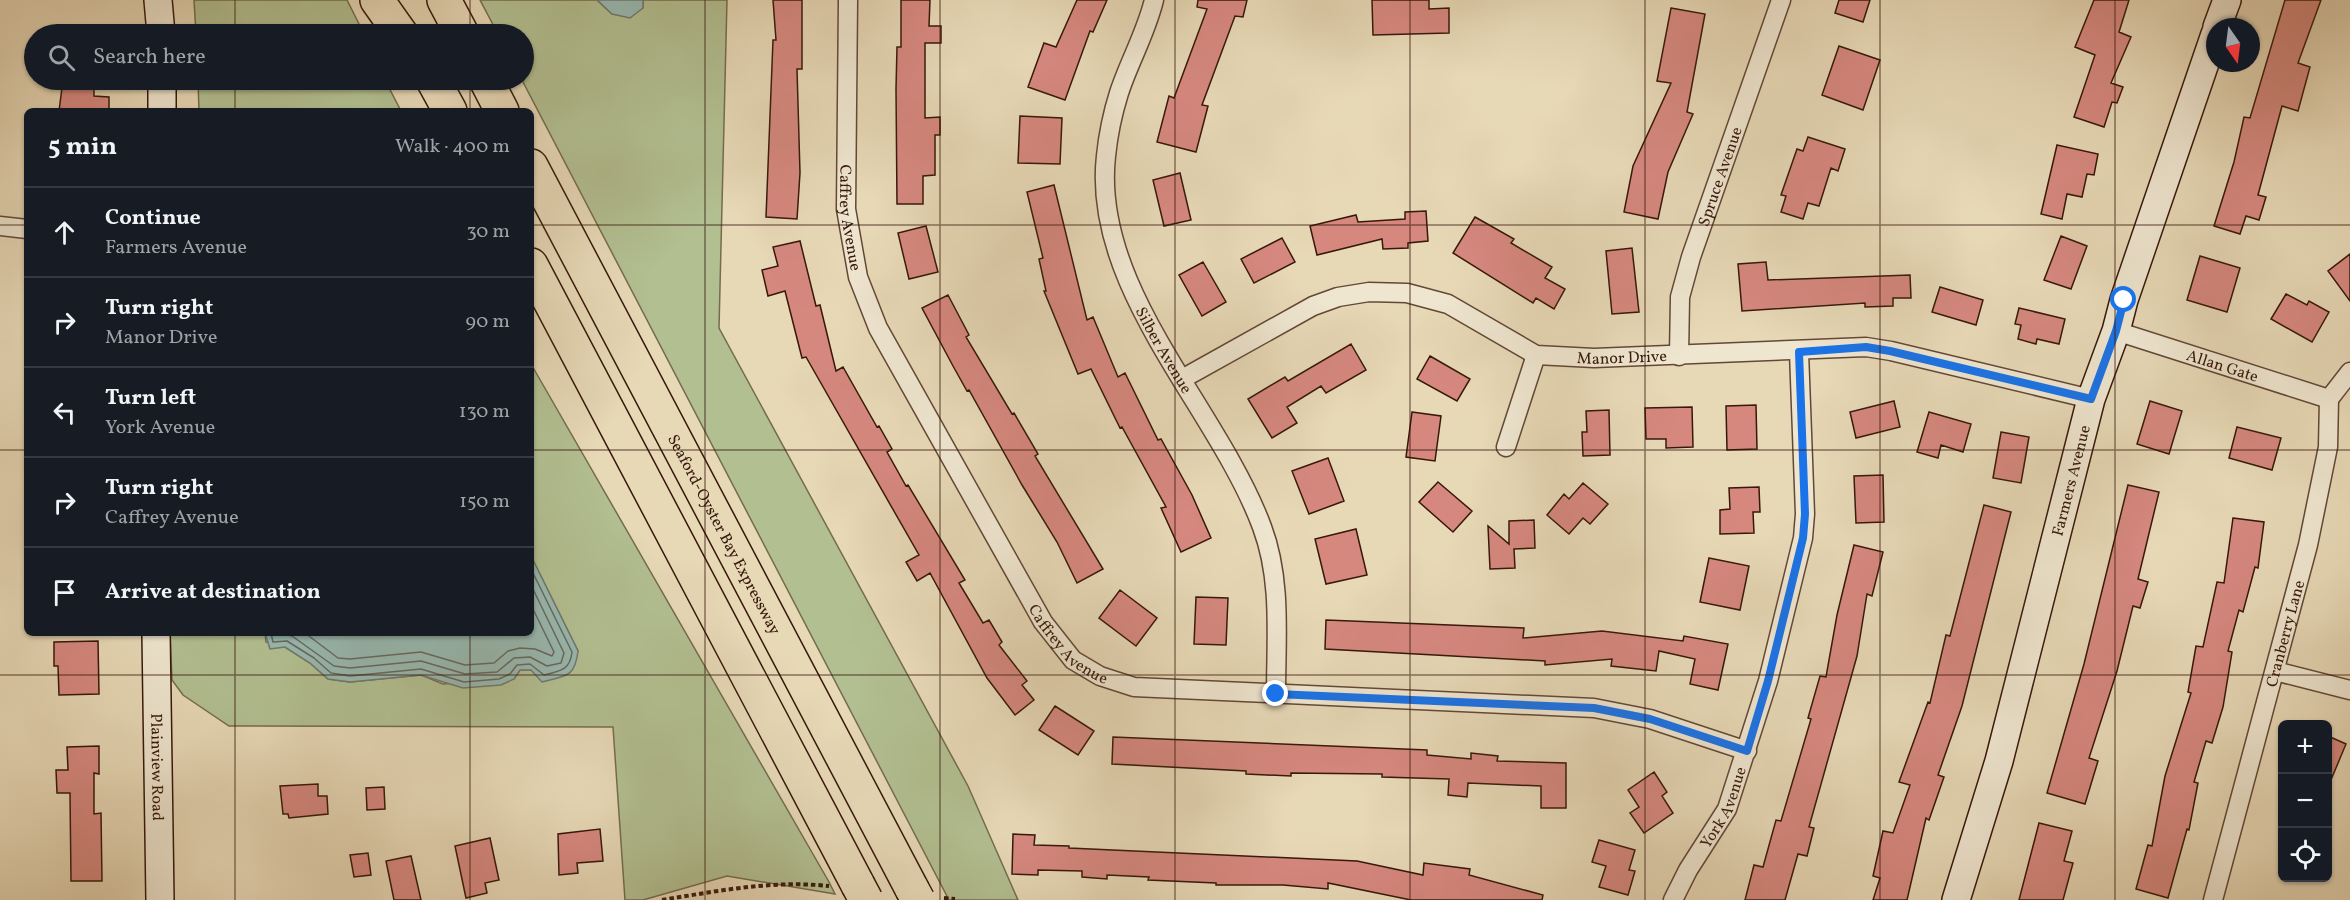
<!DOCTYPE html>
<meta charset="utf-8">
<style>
:root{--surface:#171b24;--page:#20242c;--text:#f1f3f6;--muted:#9ea1a6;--line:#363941}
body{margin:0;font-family:Vollkorn,serif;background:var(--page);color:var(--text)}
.controls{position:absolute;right:18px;bottom:18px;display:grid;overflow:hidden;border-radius:9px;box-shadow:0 2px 4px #0004}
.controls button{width:54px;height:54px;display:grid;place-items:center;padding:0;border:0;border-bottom:2px solid var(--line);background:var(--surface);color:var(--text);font:30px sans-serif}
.compass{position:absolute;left:2206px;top:18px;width:54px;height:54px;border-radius:50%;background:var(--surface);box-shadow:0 2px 4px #0004;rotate:166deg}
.stop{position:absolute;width:18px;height:18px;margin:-14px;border:4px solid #1a73e8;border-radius:50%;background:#fff}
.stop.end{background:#1a73e8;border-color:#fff;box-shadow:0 2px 6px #0008}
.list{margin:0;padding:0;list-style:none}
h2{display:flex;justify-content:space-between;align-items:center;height:78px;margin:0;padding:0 24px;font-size:26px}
h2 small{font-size:20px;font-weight:400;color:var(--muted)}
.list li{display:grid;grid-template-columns:39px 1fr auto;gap:18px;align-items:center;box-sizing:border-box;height:90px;padding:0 24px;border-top:2px solid var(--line)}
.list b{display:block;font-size:22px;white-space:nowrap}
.list p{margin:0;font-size:20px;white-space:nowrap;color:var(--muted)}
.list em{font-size:20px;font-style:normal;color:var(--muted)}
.icon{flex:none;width:33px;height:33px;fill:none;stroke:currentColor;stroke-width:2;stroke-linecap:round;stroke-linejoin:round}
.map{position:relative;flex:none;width:2350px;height:900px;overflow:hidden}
.search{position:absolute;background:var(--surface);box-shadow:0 2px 4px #0004;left:24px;top:24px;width:510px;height:66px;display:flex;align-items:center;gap:15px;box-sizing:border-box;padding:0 21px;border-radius:33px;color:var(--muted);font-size:22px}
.panel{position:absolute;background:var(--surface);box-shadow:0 2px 4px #0004;left:24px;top:108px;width:510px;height:528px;border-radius:9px}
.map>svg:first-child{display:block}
.green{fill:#b2bf91;stroke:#746c4e;stroke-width:1.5}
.water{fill:#97b9b1;stroke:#71796f;stroke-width:1.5}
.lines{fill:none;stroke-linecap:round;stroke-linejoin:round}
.shore{stroke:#67685e;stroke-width:1.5}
.building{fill:#d6887f;stroke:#37180b;stroke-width:1.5}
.street-casing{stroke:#634836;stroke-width:21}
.secondary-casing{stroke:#37180b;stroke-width:30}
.highway-casing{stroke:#37180b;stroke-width:36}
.path{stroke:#37180b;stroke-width:4;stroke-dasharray:4.5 3;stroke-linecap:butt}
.street{stroke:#efe6d0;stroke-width:18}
.secondary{stroke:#efe6d0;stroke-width:27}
.highway{stroke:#e7d8b6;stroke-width:33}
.highway-bridge-casing{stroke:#37180b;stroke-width:36;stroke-linecap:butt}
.highway-bridge{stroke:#e7d8b6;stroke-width:33}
.route{stroke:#1a73e8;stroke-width:8}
.grid{fill:none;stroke:#37180b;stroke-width:1.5;stroke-opacity:0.55}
.labels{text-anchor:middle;stroke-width:4.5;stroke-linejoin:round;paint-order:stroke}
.street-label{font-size:16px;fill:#37180b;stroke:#efe6d0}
</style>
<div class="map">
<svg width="2350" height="900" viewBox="0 0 2350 900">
<rect width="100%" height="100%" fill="#e7d8b6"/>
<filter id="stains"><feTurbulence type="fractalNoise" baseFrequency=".00333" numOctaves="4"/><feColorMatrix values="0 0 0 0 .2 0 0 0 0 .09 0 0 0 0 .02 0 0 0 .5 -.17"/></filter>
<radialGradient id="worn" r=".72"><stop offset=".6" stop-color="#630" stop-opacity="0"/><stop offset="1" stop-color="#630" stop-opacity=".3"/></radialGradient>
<path class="green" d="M194 0H347L364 34H196Z
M480 0H597L612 14 643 8V0H727L719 328 968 786 1018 900H949L522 80 524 34H498Z
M198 80H385L401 111H199Z
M531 364 829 882 835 894 727 876 643 900H625L613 727 229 726 183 695 172 680 170 633H265L266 642 285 647 310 663 328 679 350 682 421 675 443 684 514 679 520 670H531L578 651 531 556Z"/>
<path class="water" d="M597 0H643V8L630 18 612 14Z
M531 556 578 651C575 678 565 676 542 682L531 670H520L514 679 501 685 463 688 421 675 350 682 328 679 310 663 285 647 270 649 265 633H531Z"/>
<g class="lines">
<path class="shore" d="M271 633 273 642 287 641 314 658 331 673 350 676 421 669 464 682 499 679 510 674 517 665 530 664 544 675C561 671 570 670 572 652L531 569
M279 633 292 636 334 666 350 668 421 661 465 674 497 672 514 658 530 657 547 666 561 663 564 653 531 585
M305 633 338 658 350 659 421 652 465 665 494 663 508 651 520 648 535 649 552 656 554 652 531 605"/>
</g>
<path class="building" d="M773 0H802V69H797L800 173 797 219 766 217 773 40H776Z
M901 0H930L929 26H941V43H925V118L940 117V135H935V175L923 176V204H897L896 89 897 47H901Z
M1077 0H1107L1093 32 1090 31 1065 100 1028 87 1044 43 1056 47Z
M1198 0H1247L1243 17 1235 16 1202 105 1208 106 1196 152 1157 142 1169 96 1174 98 1207 9 1197 7Z
M1372 0H1429V9L1449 8V33L1373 35Z
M1839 0H1870L1863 22 1835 13Z
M2094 0H2129L2119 32 2131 37 2111 83 2123 87 2117 103 2112 102 2104 127 2074 117 2095 55 2075 47Z
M2285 0H2321L2298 63 2310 67 2298 111 2282 106 2258 195 2266 197 2259 220 2246 216 2240 234 2214 226 2234 162 2244 117 2250 118Z
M1671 8 1705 14 1687 112 1693 114 1668 172 1658 219 1624 212 1633 166 1671 83 1657 81Z
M1839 46 1880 60 1863 110 1822 95Z
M63 80H94V96L109 97V111H59Z
M1020 116 1062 118 1060 164 1018 163Z
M1808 137 1845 149 1838 171 1831 168 1819 206 1808 203 1803 219 1781 212 1786 196 1781 195 1797 149 1803 151Z
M2057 145 2098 154 2094 175 2087 174 2082 197 2067 194 2062 219 2041 214Z
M1180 173 1191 220 1164 226 1153 180Z
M1054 185 1087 320 1093 317 1118 377 1125 373 1158 440 1161 439 1192 495 1211 538 1181 552 1161 508 1166 507 1122 427 1120 428 1091 369 1078 374 1044 291H1046L1039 259 1043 258 1027 192Z
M1426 211 1428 241 1408 243V248L1383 249 1382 239 1317 255 1310 226 1356 215 1358 222 1405 219V212Z
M1475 217 1514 239 1511 243 1552 267 1545 278 1565 289 1554 309 1536 298 1533 303 1453 253Z
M926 226 938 272 909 279 898 233Z
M2061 236 2087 246 2071 289 2044 280Z
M1282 238 1295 262 1254 283 1241 259Z
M800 241 816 306 820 305 836 371 843 367 877 427 879 426 892 449 887 452 906 486 908 485 965 580 959 583 983 623 989 620 1002 642 999 645 1027 681 1022 685 1034 700 1015 715 987 678 930 573 917 581 906 562 919 555 806 357 802 358 785 291 768 296 762 270 778 266 773 247Z
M1632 248 1639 312 1612 314 1606 251Z
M2350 254V301L2328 271Z
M2200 256 2240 268 2227 312 2187 300Z
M1203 262 1226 302 1202 316 1179 275Z
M1766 262 1768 280 1910 275 1911 298H1893V306L1865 307V303L1742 311 1738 264Z
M1940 287 1983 300 1976 325 1932 312Z
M2286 294 2307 305 2309 301 2329 312 2312 342 2271 319Z
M948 295 969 335 966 337 1012 414 1014 413 1038 454 1035 456 1103 569 1077 583 1057 542 1022 485 969 390 967 391 953 366 922 308Z
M2019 308 2065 319 2059 344 2037 339 2036 344 2018 339 2021 325 2015 324Z
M1351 344 1366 370 1326 393 1321 386 1287 407 1297 423 1272 438 1248 399 1285 377 1288 381Z
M1430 356 1470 379 1457 401 1417 379Z
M1894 401 1900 427 1856 438 1850 412Z
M2150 401 2182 411 2169 454 2137 444Z
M1756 405 1757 449 1727 450 1726 406Z
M1692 407 1693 447 1666 448V439H1646L1645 408Z
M1609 410 1610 455 1583 456 1582 432H1587L1586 411Z
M1412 412 1441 416 1435 461 1406 457Z
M1929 412 1971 424 1963 452 1941 445 1938 458 1917 452Z
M2237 427 2281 438 2272 470 2229 458Z
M2001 432 2029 437 2021 483 1993 478Z
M1328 458 1344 501 1309 514 1292 471Z
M1883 475 1884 522 1856 523 1854 476Z
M1438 482 1472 511 1453 532 1419 502Z
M1583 483 1608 504 1590 524 1583 518 1569 534 1547 515 1564 494 1569 499Z
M2128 485 2159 492 2138 579 2148 582 2140 608 2133 606 2117 671 2089 758 2098 761 2085 804 2047 793 2084 664Z
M1759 487 1760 512H1753L1754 533 1720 534V510L1730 509 1729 488Z
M1984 505 2011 512 1962 706 1938 775 1944 777 1929 820 1926 818 1907 900H1873L1880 878 1873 876 1883 831 1893 833 1910 785 1899 782 1928 702 1930 703 1946 635 1950 636Z
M2233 518 2264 522 2258 568 2255 567 2243 612 2239 610 2228 651 2232 652 2223 707 2212 743 2206 741 2194 782 2198 783 2189 830 2187 829 2168 898 2136 889 2148 845 2152 846 2165 776 2191 693 2188 692 2196 646 2203 647 2217 582 2224 583Z
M1534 520 1535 548 1514 549 1515 568 1490 569 1488 526 1509 544V521Z
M1356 529 1367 575 1326 584 1315 539Z
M1854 545 1883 552 1872 596 1867 594 1857 656 1809 827 1814 828 1807 856 1798 854 1785 900H1745L1754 865 1763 867 1776 820 1781 821 1811 719 1808 718 1820 676 1826 677 1837 615Z
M1709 558 1749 566 1740 610 1700 602Z
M1120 590 1157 618 1136 646 1099 618Z
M1196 597 1228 598 1226 645 1194 644Z
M1326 620 1524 628 1523 638 1602 631 1683 641 1684 636 1728 644 1718 690 1690 684 1695 659 1659 651 1656 671 1611 666 1612 659 1545 665V661L1325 649Z
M98 641 99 694 59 695 58 666H54V642Z
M1055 706 1094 731 1078 755 1039 730Z
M2328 736 2346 744 2328 787Z
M1113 737 1427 750V755L1471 759V753L1498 756 1497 761 1566 763V808H1541V786L1468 783 1467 797 1448 795 1449 779 1382 777V774L1291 773V776L1246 774V771L1112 764Z
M99 746V774L94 773V814L101 813 102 881H71L70 793H57L56 770H68L67 747Z
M1654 772 1667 792 1662 796 1673 813 1644 833 1630 813 1639 807 1628 790Z
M318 784V796H327L328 814 289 818 288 814H283L280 786Z
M384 787 385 809 367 810 366 788Z
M2039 823 2072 831 2064 861 2073 863 2063 900H2019Z
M600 829 603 861 577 863 578 873 559 875 558 834Z
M1013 834 1035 835 1034 845 1069 846V848L1357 861 1423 875 1424 863 1470 869 1469 875 1543 895 1542 900H1411L1328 883V889L1283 885H1216V883L1148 880 1149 877 1107 875V879L1082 877V871L1038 870V875L1012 874Z
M490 838 499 880 485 883 487 893 466 898 455 846Z
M1599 840 1635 850 1629 870 1635 871 1628 895 1599 887 1606 866 1592 862Z
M368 853 371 875 354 877 350 855Z
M411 856 421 900H394L386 861Z"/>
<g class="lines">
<g class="street-casing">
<g id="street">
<path id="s1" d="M848 0 846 209 858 277 878 328 1043 622 1073 660 1100 676 1134 687 1594 708 1650 719 1747 751"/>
<path id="s2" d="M1154 0C1146 33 1129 62 1119 93 1113 112 1108 136 1106 156 1091 289 1218 408 1262 527 1282 580 1276 638 1276 694"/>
<path d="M0 226 27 229"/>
<path id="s3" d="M2116 331 2329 399"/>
<path id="s4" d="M1679 356 1680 297 1691 257 1781 0"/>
<path id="s5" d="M1182 379 1313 306 1338 297 1369 292 1407 293 1448 304 1536 355 1594 358 1866 347 1891 351 2091 399"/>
<path d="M2329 399 2350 372"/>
<path d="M1506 447 1536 355"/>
<path d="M2275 671 2350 690"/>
<path id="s6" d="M1673 900 1688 870 1727 809 1768 681 1803 538 1805 514 1799 352"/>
<path id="s7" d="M2213 900 2308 545 2328 447 2329 399"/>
</g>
</g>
<g class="secondary-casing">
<g id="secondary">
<path d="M158 0 161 34"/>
<path d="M2217 27 2227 0"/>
<path d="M162 80V111"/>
<path id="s8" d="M156 633 160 900"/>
<path id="s9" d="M1956 900 1999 761 2091 399 2116 331 2124 300 2215 34"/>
</g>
</g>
<g class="highway-casing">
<g id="highway">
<path d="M377 0 401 34"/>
<path d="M444 0 462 34"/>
<path d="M433 80 450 111"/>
<path d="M486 80 502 111"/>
<path id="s10" d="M531 166 912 889"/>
<path d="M531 265 858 885"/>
</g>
</g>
<path class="path" d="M944 898 955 899
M662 900C718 891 772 880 829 886"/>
<use href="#street" class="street"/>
<use href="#secondary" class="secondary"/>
<use href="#highway" class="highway"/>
<g class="highway-bridge-casing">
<path id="highway-bridge" d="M858 885 866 900
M912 889 918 900"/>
</g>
<use href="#highway-bridge" class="highway-bridge"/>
</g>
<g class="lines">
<path class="route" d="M1276 694 1594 708 1650 719 1747 751 1768 681 1803 538 1805 514 1799 352 1866 347 1890 351 2091 399 2116 331 2124 300"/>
</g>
<path class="grid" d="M235 0V34M470 0V34M705 0V900M940 0V900M1175 0V900M1410 0V900M1645 0V900M1880 0V900M2115 0V900M235 80V111M470 80V111M0 225H27M531 225H2350M0 450H27M531 450H2350M235 633V900M470 633V900M0 675H2350"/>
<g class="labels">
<g class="street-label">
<text dy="6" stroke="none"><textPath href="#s4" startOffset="186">Spruce Avenue</textPath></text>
<text dy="6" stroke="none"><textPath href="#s1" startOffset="218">Caffrey Avenue</textPath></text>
<text dy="6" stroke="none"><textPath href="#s2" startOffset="370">Silber Avenue</textPath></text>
<text dy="6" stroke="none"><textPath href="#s5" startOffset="476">Manor Drive</textPath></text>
<text dy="6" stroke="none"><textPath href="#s3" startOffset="112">Allan Gate</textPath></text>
<text dy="6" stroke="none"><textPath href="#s9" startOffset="435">Farmers Avenue</textPath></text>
<text dy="6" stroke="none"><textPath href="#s10" startOffset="416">Seaford-Oyster Bay Expressway</textPath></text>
<text dy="6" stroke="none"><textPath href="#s7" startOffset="276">Cranberry Lane</textPath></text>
<text dy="6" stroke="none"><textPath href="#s1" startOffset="704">Caffrey Avenue</textPath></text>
<text dy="6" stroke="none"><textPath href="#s8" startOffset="134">Plainview Road</textPath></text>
<text dy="6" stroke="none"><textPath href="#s6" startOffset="106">York Avenue</textPath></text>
</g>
</g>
<rect width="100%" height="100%" filter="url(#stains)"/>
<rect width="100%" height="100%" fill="url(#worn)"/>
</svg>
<div class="controls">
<button>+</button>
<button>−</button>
<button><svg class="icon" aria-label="locate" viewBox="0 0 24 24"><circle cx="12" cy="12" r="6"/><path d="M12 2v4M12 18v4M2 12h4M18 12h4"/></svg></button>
</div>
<svg class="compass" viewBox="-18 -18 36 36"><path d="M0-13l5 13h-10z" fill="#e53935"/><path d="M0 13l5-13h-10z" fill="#9ea1a6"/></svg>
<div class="stop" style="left:2124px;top:300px"></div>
<div class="stop end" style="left:1276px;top:694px"></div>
<div class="search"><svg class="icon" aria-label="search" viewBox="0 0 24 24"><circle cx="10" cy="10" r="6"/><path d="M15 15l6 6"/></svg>Search here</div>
<section class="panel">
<h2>5 min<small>Walk · 400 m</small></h2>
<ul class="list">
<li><svg class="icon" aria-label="ahead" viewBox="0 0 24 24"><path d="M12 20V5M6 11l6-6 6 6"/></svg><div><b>Continue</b><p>Farmers Avenue</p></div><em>30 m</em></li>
<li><svg class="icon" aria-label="right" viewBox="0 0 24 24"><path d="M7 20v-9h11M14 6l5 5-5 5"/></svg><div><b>Turn right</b><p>Manor Drive</p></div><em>90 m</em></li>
<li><svg class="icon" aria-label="left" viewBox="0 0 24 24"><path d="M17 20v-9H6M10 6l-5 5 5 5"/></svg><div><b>Turn left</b><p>York Avenue</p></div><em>130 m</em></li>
<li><svg class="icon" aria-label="right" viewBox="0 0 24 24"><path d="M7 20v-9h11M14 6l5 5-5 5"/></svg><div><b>Turn right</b><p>Caffrey Avenue</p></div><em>150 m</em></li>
<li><svg class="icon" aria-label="arrive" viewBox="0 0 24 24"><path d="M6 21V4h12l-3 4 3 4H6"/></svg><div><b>Arrive at destination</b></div></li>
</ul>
</section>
</div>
